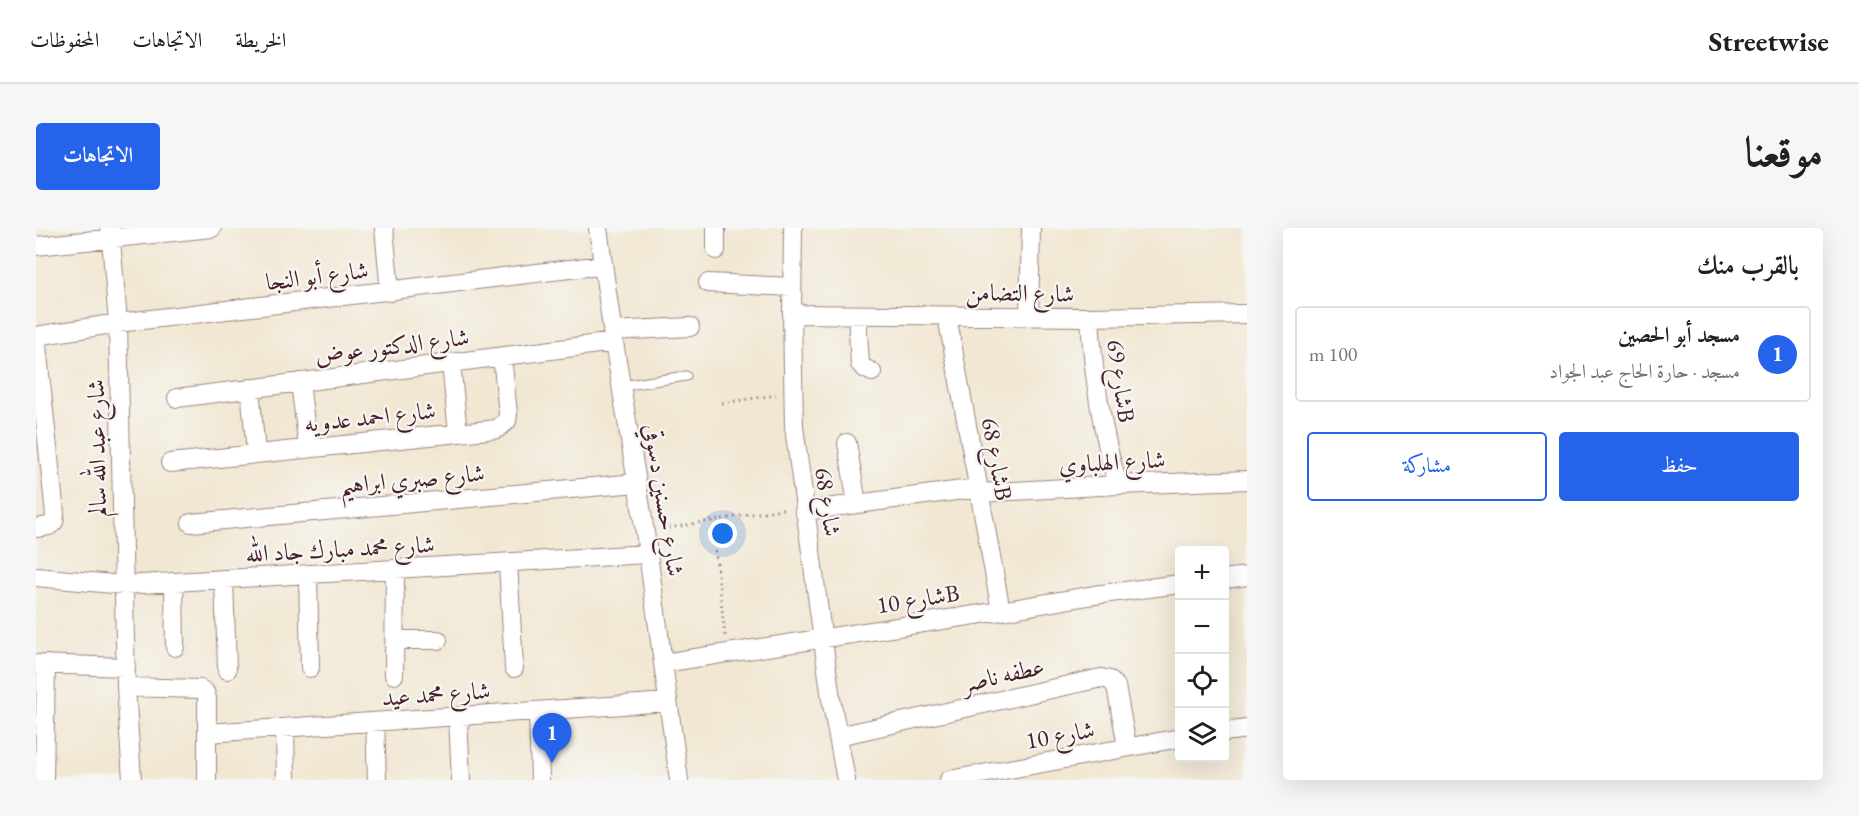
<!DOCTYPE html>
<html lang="ar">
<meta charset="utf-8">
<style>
:root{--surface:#fff;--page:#f6f6f6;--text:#202124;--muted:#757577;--line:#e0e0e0;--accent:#2563eb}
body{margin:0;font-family:"EB Garamond",Amiri,serif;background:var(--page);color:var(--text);direction:rtl}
.controls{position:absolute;right:18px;bottom:18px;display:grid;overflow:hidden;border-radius:6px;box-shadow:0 6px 24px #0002}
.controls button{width:54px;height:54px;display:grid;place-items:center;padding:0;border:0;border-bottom:2px solid var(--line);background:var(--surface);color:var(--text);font:30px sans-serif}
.you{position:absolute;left:687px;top:306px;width:21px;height:21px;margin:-15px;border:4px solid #fff;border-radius:50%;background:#1a73e8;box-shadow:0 0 0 9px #1a73e833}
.badge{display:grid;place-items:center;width:39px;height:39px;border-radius:50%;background:var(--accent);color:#fff;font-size:20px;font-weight:700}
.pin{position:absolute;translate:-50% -50px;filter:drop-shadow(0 2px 3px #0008)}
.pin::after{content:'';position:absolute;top:32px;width:21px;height:18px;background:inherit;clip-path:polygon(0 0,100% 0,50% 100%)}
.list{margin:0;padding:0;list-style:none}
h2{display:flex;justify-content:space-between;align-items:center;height:78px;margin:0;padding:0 24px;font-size:26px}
h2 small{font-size:20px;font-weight:400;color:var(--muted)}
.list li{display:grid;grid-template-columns:39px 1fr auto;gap:18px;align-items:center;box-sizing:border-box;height:96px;margin:0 12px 12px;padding:0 12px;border:2px solid var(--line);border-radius:6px}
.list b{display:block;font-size:22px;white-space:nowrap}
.list p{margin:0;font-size:20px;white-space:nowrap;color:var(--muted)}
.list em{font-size:20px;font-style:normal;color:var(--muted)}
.actions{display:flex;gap:12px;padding:18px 24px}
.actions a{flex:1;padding:14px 0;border:2px solid var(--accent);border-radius:6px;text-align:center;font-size:21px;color:var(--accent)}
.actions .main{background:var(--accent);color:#fff}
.icon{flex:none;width:33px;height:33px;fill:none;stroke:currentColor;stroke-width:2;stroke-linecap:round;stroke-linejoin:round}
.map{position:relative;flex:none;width:1211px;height:552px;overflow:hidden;direction:ltr;border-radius:6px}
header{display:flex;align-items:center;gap:36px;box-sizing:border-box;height:84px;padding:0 30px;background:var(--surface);border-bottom:2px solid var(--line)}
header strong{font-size:28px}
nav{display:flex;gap:33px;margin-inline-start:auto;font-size:21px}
.intro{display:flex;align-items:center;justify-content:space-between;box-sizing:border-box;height:144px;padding:0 36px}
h1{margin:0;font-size:42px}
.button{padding:15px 27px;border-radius:6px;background:var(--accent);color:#fff;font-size:21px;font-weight:700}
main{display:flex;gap:36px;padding:0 36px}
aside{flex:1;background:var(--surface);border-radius:6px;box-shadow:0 6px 24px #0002}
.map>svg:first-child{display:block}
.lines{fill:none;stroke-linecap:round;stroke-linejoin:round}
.service-casing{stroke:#9e837e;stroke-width:11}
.minor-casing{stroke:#9e837e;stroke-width:20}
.path{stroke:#9e837e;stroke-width:3;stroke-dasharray:1.5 4.5;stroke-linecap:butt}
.service{stroke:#fff;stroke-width:9}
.minor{stroke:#fff;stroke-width:18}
.labels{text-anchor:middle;stroke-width:4.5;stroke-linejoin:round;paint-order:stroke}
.street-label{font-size:24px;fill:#4a1f2b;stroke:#f6f6f2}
</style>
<header>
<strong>Streetwise</strong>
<nav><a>الخريطة</a><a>الاتجاهات</a><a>المحفوظات</a></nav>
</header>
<div class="intro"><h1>موقعنا</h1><a class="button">الاتجاهات</a></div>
<main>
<aside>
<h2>بالقرب منك<small></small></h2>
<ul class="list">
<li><span class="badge">1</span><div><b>مسجد أبو الحصين</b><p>مسجد · حارة الحاج عبد الجواد</p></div><em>100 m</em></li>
</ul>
<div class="actions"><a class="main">حفظ</a><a>مشاركة</a></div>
</aside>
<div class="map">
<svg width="1211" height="552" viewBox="0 0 1211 552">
<rect width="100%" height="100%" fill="#f6f6f2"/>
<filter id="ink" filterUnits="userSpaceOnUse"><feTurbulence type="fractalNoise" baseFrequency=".0167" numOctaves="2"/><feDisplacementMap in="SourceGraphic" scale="12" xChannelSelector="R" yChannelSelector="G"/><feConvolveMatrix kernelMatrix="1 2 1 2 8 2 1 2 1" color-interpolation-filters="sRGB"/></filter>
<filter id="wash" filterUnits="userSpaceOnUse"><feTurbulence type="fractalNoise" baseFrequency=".008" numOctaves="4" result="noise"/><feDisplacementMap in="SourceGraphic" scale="24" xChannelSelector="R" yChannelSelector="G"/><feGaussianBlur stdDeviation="1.35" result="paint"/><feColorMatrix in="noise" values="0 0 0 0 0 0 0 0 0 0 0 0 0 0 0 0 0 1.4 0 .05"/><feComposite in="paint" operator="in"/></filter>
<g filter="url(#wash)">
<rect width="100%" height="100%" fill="#f1e7d2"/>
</g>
<g filter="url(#ink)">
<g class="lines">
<g class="service-casing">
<path id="service" d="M585 158 650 148"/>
</g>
<g class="minor-casing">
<path id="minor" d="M74 0 82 95 90 459 96 552
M348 0 354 64
M562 0 578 114 609 304 643 552
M757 0 756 86 758 199 795 471 810 552
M0 18 176 0
M680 22V0
M672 55 756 59
M756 86 1054 89 1211 86
M821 87 824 136 828 140 836 144
M911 88 965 383
M993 89 995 0
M1054 89C1057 147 1065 201 1082 257
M576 103 654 99
M0 108 82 95 567 37
M0 108 19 286 18 294 13 298 0 300
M415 135 422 205
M264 154 272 220
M214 160 220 225
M141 170 578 114
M811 215 821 276
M134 235 461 201 471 193 472 186 466 128
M943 265 1082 257 1211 252
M768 283 942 260
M155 295 601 255
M472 335 478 440
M272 346 274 440
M0 349 88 357 611 326
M1188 351 1211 348
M188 352 191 442
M138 354 139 419
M359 412H402
M627 435 965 383 1058 367 1144 356
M0 436 90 439
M358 447 359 342
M90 459 164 461 169 464 171 470V552
M502 483 504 552
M422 488 425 552
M339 494 341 552
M249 500 250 552
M1188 504 1211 501
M171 505 632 474
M802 508 1065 450 1073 452 1080 458 1091 519
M8 552 10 436
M913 552 1144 510"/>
</g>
<path class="path" d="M686 175 740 167
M676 293 689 408
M627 301 751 280"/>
<use href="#service" class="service"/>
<use href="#minor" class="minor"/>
</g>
</g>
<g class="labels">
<g class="street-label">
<text transform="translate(281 48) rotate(-7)" y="8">شارع أبو النجا</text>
<text transform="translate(984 65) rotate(1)" y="8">شارع التضامن</text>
<text transform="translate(356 118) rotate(-7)" y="8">شارع الدكتور عوض</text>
<text transform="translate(1085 153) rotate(82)" y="8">شارع 69B</text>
<text transform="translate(334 189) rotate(-6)" y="8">شارع احمد عدويه</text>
<text transform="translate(61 220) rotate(-91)" y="8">شارع عبد الله سالم</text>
<text transform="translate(961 231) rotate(80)" y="8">شارع 68B</text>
<text transform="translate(1076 234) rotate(-3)" y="8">شارع الهلباوي</text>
<text transform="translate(376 251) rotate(-5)" y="8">شارع صبري ابراهيم</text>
<text transform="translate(628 272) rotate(81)" y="8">شارع حسنين دسوقي</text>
<text transform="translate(792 274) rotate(82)" y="8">شارع 68</text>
<text transform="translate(304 321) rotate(-3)" y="8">شارع محمد مبارك جاد الله</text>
<text transform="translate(882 371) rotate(-9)" y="8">شارع 10B</text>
<text transform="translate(967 447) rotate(-13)" y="8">عطفه ناصر</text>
<text transform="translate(400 466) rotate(-4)" y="8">شارع محمد عيد</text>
<text transform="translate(1024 507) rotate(-10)" y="8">شارع 10</text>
</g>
</g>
</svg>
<div class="controls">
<button>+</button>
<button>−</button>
<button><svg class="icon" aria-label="locate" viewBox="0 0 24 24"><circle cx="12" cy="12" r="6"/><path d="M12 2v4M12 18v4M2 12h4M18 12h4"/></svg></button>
<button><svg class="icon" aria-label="layers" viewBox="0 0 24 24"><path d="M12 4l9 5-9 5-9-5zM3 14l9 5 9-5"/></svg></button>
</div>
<div class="you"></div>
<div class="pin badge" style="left:516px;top:535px">1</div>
</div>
</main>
